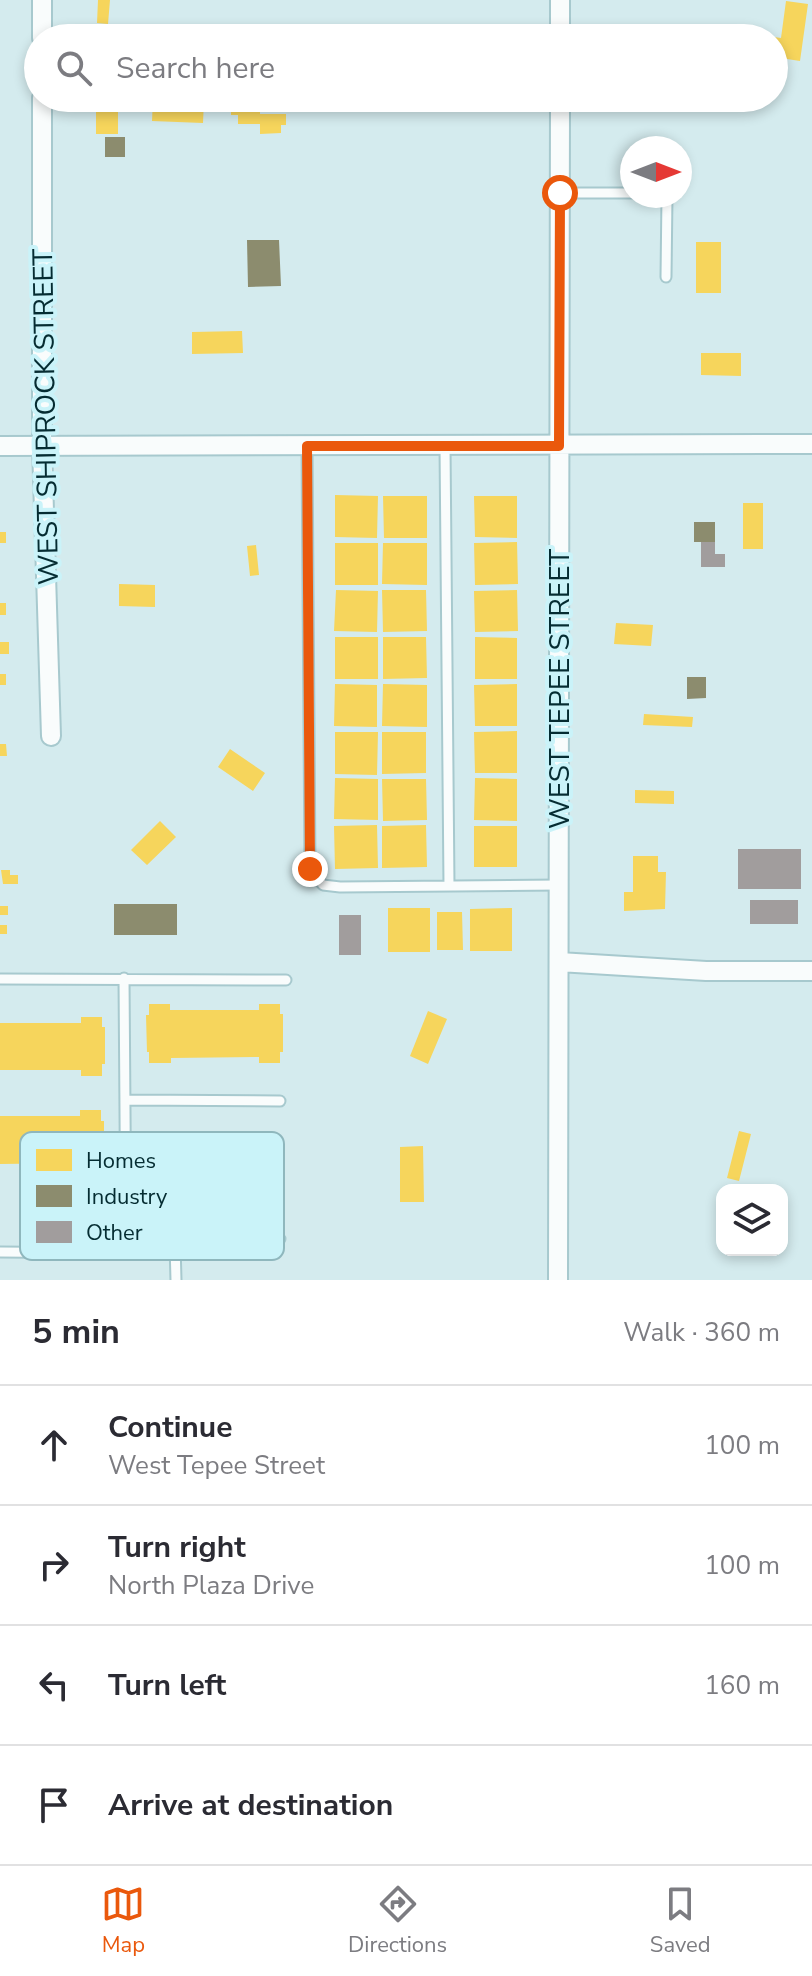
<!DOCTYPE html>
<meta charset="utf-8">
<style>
:root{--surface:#fff;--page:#f2f2f3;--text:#2b2b33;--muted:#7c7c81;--line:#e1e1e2;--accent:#ea580c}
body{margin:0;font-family:"Nunito Sans",sans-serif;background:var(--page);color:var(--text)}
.controls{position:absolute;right:24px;bottom:24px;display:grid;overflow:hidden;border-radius:16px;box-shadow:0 4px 12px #0003}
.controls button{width:72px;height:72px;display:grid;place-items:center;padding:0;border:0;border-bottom:2px solid var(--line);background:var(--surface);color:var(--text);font:40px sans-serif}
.compass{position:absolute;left:620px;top:136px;width:72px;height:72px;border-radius:50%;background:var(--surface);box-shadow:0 4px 12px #0003;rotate:90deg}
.stop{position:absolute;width:24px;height:24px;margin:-18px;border:6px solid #ea580c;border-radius:50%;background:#fff}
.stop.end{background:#ea580c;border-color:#fff;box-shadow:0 2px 8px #0008}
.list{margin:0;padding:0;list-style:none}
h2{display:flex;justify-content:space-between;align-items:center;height:104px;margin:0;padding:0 32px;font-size:34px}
h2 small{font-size:26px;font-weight:400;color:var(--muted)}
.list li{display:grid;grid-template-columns:52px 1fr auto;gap:24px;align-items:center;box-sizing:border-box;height:120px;padding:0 32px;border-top:2px solid var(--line)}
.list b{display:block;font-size:30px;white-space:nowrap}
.list p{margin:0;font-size:26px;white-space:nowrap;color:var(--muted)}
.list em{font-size:26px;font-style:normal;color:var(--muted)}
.icon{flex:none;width:44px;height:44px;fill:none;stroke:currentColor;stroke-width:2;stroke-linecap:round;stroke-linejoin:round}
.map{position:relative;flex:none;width:812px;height:1280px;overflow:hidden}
.search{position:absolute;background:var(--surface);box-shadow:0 4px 12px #0003;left:24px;right:24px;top:24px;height:88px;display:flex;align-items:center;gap:20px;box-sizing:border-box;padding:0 28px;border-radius:44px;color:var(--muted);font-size:30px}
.sheet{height:584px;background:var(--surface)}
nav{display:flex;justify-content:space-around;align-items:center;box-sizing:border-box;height:112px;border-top:2px solid var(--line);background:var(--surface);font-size:22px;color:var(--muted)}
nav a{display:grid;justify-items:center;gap:4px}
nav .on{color:var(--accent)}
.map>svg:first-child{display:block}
.homes{fill:#f6d55c}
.industry{fill:#8c8c6e}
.building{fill:#a19d9d}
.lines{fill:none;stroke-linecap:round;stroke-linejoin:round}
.service-casing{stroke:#a7c9ce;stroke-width:13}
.minor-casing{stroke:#a7c9ce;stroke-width:22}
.service{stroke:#f9fcfc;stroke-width:9}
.minor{stroke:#f9fcfc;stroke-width:18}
.route{stroke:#ea580c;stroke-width:10}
.labels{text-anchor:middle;stroke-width:8;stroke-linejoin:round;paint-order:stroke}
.street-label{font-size:28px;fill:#052c32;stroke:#caf3f9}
.key{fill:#caf3f9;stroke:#8fb7bd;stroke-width:2}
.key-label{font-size:22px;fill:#052c32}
</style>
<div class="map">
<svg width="812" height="1280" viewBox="0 0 812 1280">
<rect width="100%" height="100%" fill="#d4ebee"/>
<path class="homes" d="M98 0H110L108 24 97 23Z
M786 1 808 4 800 61 774 57V37L781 38Z
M340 27H367V38H340Z
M404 28H419V38H404Z
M736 32 767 36 766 38H735Z
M96 98H118V134H96Z
M153 99 204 100 203 123 152 121Z
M226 99 244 102V105L260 104V114H286V125H281V133L260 134V124H238V115H231V106H226Z
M696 242H721V293H696Z
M242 331 243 353 192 354V332Z
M701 353H741V376L701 375Z
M335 495 378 496 377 538 335 537Z
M383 496H427V538H384Z
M474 496H517V538L475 537Z
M743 503H763V549H743Z
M0 532H6V543H0Z
M517 542 518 584 475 585 474 543Z
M335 543H378V585H335Z
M383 543H427V585L382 584Z
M256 545 259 575 250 576 247 546Z
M119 584 155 585V607L119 606Z
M336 590 378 591 377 632 334 631Z
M382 590H426L427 631 383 632Z
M517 590 518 631 475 632 474 591Z
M0 603H6V615H0Z
M616 623 653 625 651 646 614 644Z
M335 637H378V679H335Z
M383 637H426L427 678 383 679Z
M475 637 517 638V679H475Z
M0 642H9V654H0Z
M0 674H6V685H0Z
M335 684 377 685V727L334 726Z
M383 684 427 685V727L382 726Z
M517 684V726H475L474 685Z
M644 714 693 717 692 727 643 725Z
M517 731V773H475L474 732Z
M335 732H378L377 775 335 774Z
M382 732H426V773L382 774Z
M0 744H6L7 756H0Z
M230 749 265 773 253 791 218 767Z
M335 778 378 779V820L334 819Z
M475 778 517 779V821L474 820Z
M382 779H426L427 820 383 821Z
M635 790 674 791V804L635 803Z
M160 821 176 837 147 865 131 850Z
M377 825 378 868 335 869 334 826Z
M426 825 427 867 382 868V826Z
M474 826H517V867H474Z
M633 856H658V872H666L665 909 624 911V892H633Z
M1 870H10V875H18V884H3Z
M0 906H8V915H0Z
M388 908H430V952H388Z
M512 908V951H470V909Z
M437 912H462L463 950H437Z
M0 925H7V934H0Z
M149 1004H170V1010H259V1004H280V1014H283V1052H280V1063H259V1057L171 1058V1063H149V1052H147L146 1015H149Z
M428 1011 447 1019 428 1064 410 1056Z
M81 1017H102V1027H105V1064H102V1076H81V1070H0V1023H81Z
M80 1110H101V1121H104V1158H101V1169L80 1170V1163L0 1164V1116H80Z
M739 1131 751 1134 739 1181 727 1178Z
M423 1146 424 1202H400V1147Z"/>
<path class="industry" d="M118 29H137V38H118Z
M105 137H125V157H105Z
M247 240H279L281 286 248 287Z
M694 522H715V542H694Z
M687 677H706V698L687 699Z
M114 904H177V935H114Z"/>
<path class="building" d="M701 542H715V554H725V567H701Z
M738 849H801V889H738Z
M750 900H798V924H750Z
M339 915H361V955H339Z"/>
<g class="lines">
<g class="service-casing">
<path id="service" d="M560 193H632
M666 277 667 196
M307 446 310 869 323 885 340 887 559 885
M445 446 449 886
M124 978 126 1244H175L176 1280
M0 979 286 980
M125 1100 280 1101
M175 1244 187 1238 280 1239
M0 1252 113 1253 126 1244"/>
</g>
<g class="minor-casing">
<path id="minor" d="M42 0V38
M560 38V0
M42 98V446L51 736
M0 446 812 444
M559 962 706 971H812
M558 1280 560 98"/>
</g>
<use href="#service" class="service"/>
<use href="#minor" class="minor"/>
</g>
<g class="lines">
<path class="route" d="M310 869 307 446H559L560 193"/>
</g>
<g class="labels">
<g class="street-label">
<text transform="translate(45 417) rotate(-91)" y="10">WEST SHIPROCK STREET</text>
<text transform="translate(559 689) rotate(-90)" y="10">WEST TEPEE STREET</text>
</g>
</g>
<rect x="20" y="1132" width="264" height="128" rx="12" class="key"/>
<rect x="36" y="1149" width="36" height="22" fill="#f6d55c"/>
<rect x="36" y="1185" width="36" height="22" fill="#8c8c6e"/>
<rect x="36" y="1221" width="36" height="22" fill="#a19d9d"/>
<g class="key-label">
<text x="86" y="1168">Homes</text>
<text x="86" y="1204">Industry</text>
<text x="86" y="1240">Other</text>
</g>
</svg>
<div class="controls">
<button><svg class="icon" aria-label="layers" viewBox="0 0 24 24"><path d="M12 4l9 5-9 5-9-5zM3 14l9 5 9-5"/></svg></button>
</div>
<svg class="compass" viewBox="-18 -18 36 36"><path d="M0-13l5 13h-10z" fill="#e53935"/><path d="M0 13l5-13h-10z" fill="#7c7c81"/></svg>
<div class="stop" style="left:560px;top:193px"></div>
<div class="stop end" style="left:310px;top:869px"></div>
<div class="search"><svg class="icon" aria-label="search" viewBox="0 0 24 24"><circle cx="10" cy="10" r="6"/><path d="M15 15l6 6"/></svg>Search here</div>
</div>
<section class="sheet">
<h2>5 min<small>Walk · 360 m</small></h2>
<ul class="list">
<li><svg class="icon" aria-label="ahead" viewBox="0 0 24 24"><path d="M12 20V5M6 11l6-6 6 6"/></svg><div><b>Continue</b><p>West Tepee Street</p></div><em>100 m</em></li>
<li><svg class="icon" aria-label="right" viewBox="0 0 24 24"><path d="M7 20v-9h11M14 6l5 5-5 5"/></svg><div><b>Turn right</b><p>North Plaza Drive</p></div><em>100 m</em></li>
<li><svg class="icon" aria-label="left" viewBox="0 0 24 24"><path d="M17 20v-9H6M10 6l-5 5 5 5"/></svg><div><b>Turn left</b></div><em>160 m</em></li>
<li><svg class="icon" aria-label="arrive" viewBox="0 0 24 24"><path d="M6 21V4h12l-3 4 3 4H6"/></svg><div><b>Arrive at destination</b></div></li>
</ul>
</section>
<nav>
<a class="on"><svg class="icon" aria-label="map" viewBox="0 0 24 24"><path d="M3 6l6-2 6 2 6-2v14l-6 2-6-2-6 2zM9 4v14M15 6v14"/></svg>Map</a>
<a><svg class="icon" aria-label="directions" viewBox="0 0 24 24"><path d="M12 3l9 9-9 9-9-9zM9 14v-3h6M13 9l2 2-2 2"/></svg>Directions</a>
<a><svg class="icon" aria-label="saved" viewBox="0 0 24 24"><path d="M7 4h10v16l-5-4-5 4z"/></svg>Saved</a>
</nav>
